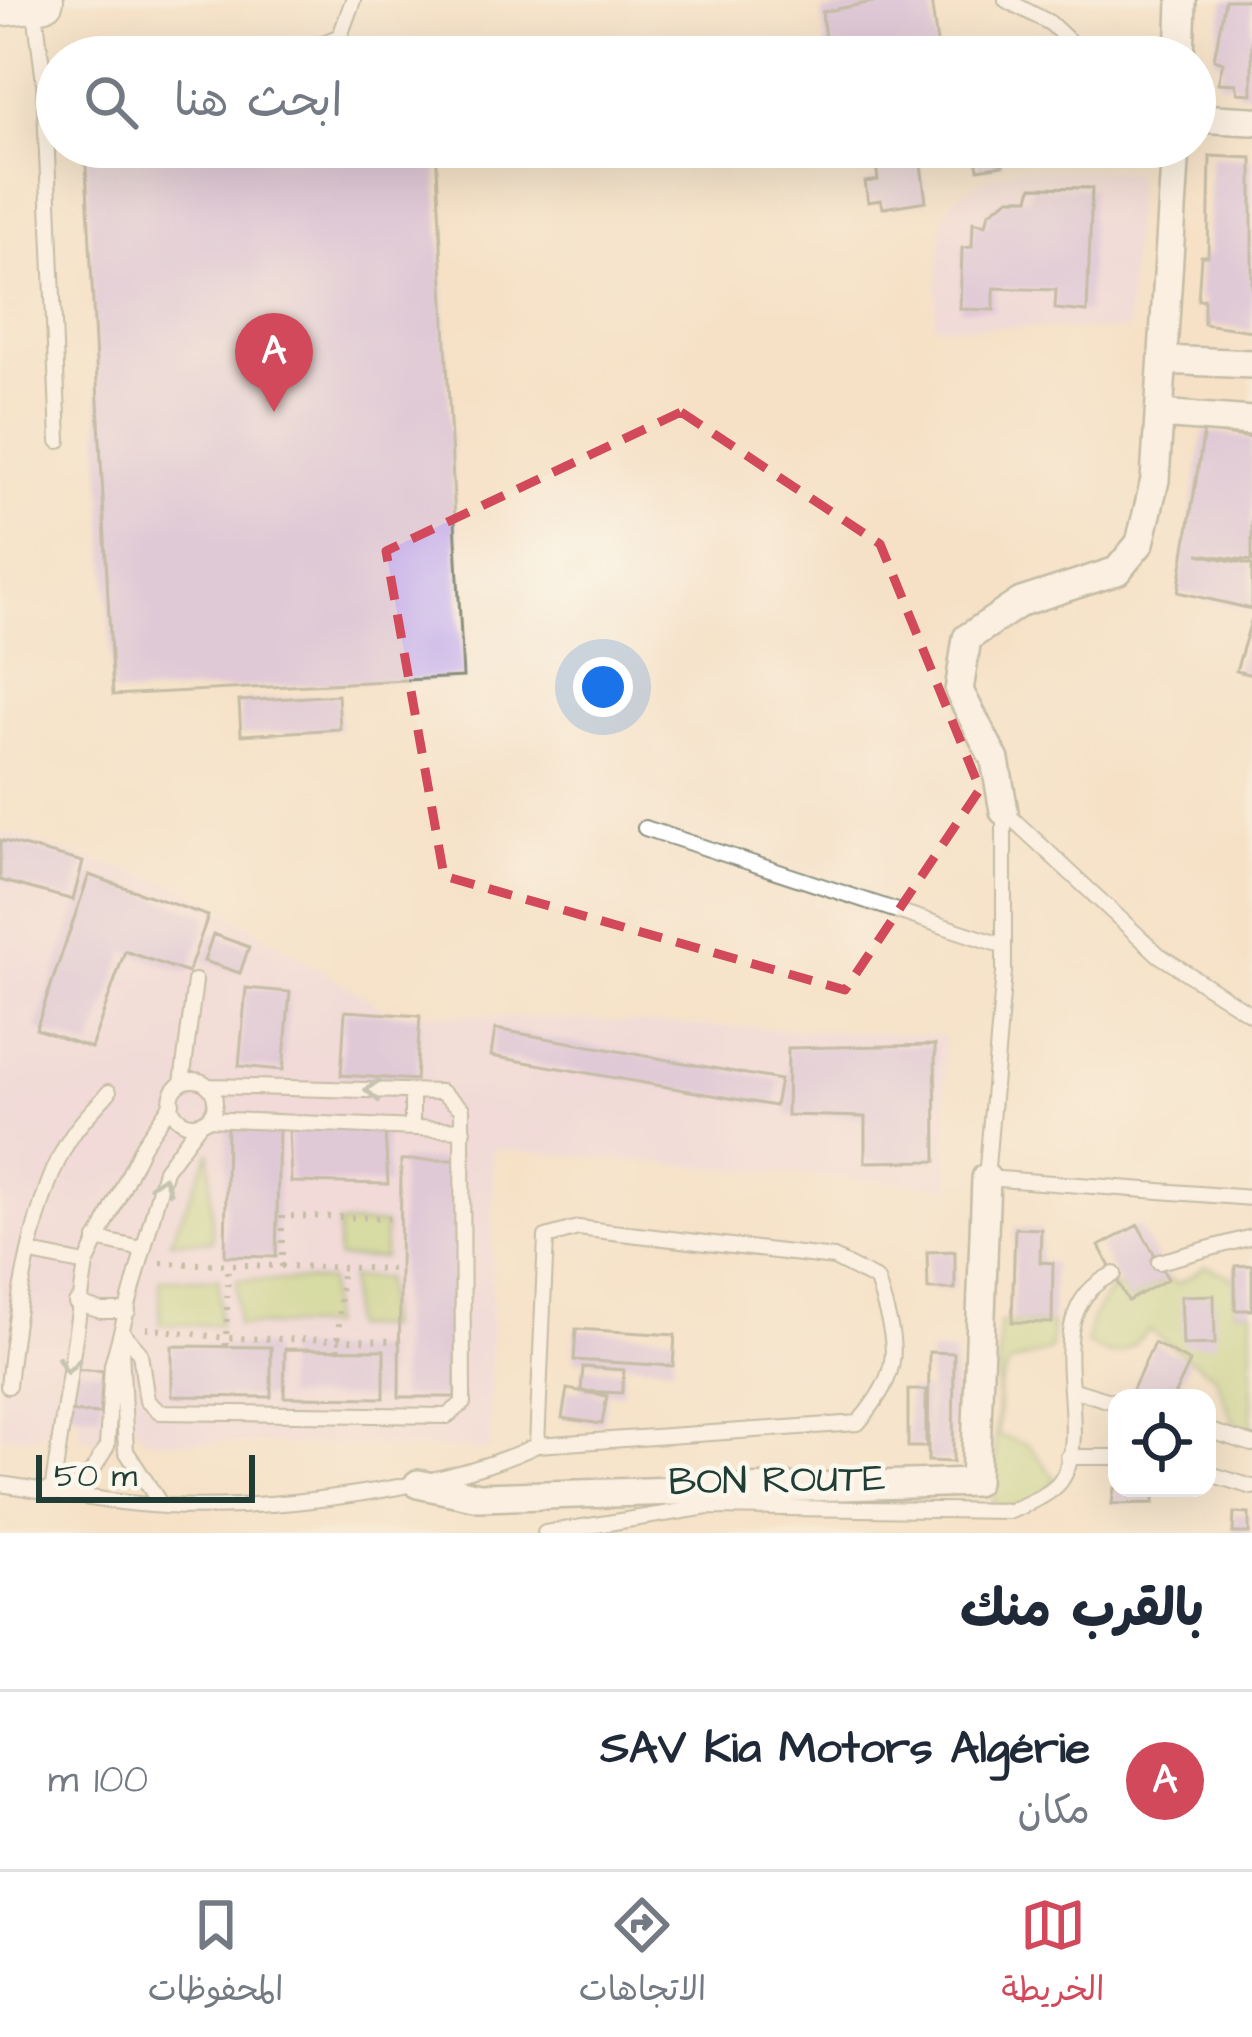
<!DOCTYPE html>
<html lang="ar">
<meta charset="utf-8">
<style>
:root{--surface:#fff;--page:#f6f6f7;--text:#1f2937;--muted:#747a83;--line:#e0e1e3;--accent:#d1495b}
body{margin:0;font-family:"Architects Daughter","Playpen Sans Arabic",sans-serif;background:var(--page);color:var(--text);direction:rtl}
.controls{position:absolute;right:36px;bottom:36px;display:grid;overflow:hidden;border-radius:24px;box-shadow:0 12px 48px #0002}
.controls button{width:108px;height:108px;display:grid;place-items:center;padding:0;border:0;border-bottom:3px solid var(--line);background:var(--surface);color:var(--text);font:60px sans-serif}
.scale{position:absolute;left:36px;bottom:30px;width:219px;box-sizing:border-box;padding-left:12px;border:6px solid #1f3d34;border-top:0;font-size:33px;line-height:42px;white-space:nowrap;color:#1f3d34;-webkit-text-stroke:9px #fbf7ec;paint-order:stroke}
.you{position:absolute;left:603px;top:687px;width:42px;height:42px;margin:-30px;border:9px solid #fff;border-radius:50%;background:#1a73e8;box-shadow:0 0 0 18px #1a73e833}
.badge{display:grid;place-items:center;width:78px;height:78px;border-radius:50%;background:var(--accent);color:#fff;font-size:39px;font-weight:700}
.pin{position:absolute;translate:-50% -99px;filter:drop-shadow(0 3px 6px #0008)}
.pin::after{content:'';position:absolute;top:63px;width:42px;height:36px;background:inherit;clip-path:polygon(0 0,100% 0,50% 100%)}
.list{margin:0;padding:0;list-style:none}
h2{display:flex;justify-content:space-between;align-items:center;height:156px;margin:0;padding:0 48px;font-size:51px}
h2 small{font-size:39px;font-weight:400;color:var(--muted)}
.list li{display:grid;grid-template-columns:78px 1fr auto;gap:36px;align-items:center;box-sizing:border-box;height:180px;padding:0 48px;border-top:3px solid var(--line)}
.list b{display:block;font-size:45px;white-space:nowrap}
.list p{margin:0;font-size:39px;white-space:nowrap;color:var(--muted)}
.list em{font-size:39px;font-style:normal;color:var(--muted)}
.icon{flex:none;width:66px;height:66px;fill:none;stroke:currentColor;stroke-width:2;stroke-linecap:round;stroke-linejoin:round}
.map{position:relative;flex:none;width:1252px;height:1533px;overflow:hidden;direction:ltr}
.search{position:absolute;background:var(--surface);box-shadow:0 12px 48px #0002;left:36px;right:36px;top:36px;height:132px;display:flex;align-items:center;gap:30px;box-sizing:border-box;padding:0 42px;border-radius:66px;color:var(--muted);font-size:45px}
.sheet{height:336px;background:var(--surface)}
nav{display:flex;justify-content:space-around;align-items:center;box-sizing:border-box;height:168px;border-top:3px solid var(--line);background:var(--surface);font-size:33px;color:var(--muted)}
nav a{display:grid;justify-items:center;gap:6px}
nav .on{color:var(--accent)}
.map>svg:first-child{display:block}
.built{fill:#ebd1eb}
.green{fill:#b2d27a;stroke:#688857;stroke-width:3}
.building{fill:#c3aae9}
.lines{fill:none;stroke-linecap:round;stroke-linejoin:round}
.service-casing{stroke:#8a8f7e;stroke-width:18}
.minor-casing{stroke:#8a8f7e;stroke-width:32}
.primary-casing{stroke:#8a8f7e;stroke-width:46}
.path{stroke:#8a8f7e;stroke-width:6;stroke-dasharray:3 9;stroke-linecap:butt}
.service{stroke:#fff;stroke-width:14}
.minor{stroke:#fff;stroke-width:27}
.primary{stroke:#fff;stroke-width:42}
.oneway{stroke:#8f9e9a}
.marked{fill:none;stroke:#d1495b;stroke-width:9;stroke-dasharray:24 15;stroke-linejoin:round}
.labels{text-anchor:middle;stroke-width:9;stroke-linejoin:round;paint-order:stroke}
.street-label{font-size:39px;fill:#1f3d34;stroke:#fbf7ec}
</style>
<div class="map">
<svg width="1252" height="1533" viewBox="0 0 1252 1533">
<rect width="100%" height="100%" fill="#fbf7ec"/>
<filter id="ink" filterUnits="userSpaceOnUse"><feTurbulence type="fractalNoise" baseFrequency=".00833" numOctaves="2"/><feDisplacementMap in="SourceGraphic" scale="24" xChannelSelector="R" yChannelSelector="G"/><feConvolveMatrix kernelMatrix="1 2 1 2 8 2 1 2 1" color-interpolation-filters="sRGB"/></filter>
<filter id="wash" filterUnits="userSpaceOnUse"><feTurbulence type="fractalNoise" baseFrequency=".004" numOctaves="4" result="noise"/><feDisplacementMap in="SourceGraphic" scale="48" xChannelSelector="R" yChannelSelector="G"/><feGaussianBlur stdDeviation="2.7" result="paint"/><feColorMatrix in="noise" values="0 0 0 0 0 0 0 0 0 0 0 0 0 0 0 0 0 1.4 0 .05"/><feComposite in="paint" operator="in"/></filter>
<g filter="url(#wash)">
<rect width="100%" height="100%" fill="#f5e1c7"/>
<path class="built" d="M1016 168 1136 171 1127 331 934 325 943 219 953 199 979 181Z
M0 832 188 888 389 1012 943 1036 950 1187 493 1149 490 1450 146 1440 129 1419 110 1418 102 1439 82 1438 79 1415 56 1413 38 1437 0 1436Z"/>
<path class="green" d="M210 1151 212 1241H170Z
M338 1224H385L384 1258H338Z
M1206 1266 1235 1278V1310H1252V1444L1234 1424 1216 1377 1149 1330C1127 1351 1115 1365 1087 1343L1091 1320 1112 1288 1121 1287 1129 1300 1168 1279 1178 1284Z
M350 1278H385V1328L350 1327Z
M160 1279H219V1325L160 1324Z
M237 1280H329V1326L237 1325Z
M1000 1323H1052L1051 1350 1009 1364 999 1389 998 1435 1029 1445 1055 1478 1037 1501 993 1511Z"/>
<g id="blocks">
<path class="building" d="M883 0H931L938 50 827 57 822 12Z
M1225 0H1252V94L1238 93 1236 84 1218 83 1223 62 1214 59Z
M85 147H436L463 677 113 695Z
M974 147H1000L1003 165 978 169Z
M1010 147H1040L1041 150 1011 154Z
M1210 156 1252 158V331L1204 324V299L1198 300 1201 256H1208Z
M920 158 926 201 883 208 881 200 868 202 865 182 878 180 876 165Z
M1032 187 1092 188 1087 312 1055 309 1056 290 994 288V310L960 309 962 248 972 247 973 222 986 225 989 213 1009 198H1029Z
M1204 431 1252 438V561L1198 554 1252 565V609L1178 592Z
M1251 621 1252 622V675L1236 671Z
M338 695 340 729 241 735 239 701Z
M0 840 83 862 73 900 0 880Z
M89 875 208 916 188 973 125 951 91 1048 36 1029Z
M213 934 249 947 240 973 204 961Z
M246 988 290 992 283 1070 239 1066Z
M345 1011 420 1016 416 1080 341 1075Z
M495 1029 780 1080 775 1106 491 1056Z
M935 1045 936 1161 865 1162V1117L787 1115 788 1048Z
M227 1125 279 1127 276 1257 225 1256Z
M289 1127 385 1130 388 1184 291 1182Z
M401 1160H456L455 1397H399Z
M1138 1225 1168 1279 1128 1301 1099 1246Z
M1015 1228 1041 1229 1040 1262 1053 1263 1052 1323 1012 1322Z
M955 1251V1289H928L927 1252Z
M1252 1265V1310H1235V1266Z
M1214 1295 1215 1344 1183 1345 1181 1296Z
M576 1329 675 1335 673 1366 574 1360Z
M1154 1343 1190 1362 1173 1398H1129Z
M172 1346 271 1347V1397L172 1396Z
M285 1349 384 1350V1398L284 1397Z
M929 1352 954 1353 953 1462 928 1461Z
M583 1367 624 1370 622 1393 581 1391Z
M69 1369 103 1371 100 1414 66 1412Z
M567 1389 607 1396 602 1424 562 1418Z
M908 1390H926V1447H908Z
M1114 1488H1154V1503L1112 1504Z
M1234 1513 1249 1514V1533H1233Z"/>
</g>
</g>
<g filter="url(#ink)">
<use href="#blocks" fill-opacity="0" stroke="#8a8f7e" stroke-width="3"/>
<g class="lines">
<g class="service-casing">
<path id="service" d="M1006 0 1050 23 1086 57
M34 3 44 82 59 441
M255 57 309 49 340 36 353 0
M1004 811V972L986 1178 1252 1198
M1004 811 1159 955 1252 1015
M645 828 1004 946
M171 1102a22 22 0 1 1 44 0a22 22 0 1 1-44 0Z
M182 1083 195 981
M207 1119 463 1130
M412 1128V1092
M96 1239 142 1249
M31 1253 86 1264
M1159 1262 1252 1237
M76 1303 101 1311H128
M122 1332 140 1353 147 1401 160 1412 447 1416 463 1403 462 1109 441 1092 209 1086
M121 1348 126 1451 161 1505
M8 1386C15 1316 33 1192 73 1134 83 1119 97 1106 109 1092
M1071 1389 1117 1403
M1207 1430 1252 1444
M1068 1457H1117
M1207 1473 1252 1487
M0 1484C55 1492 110 1503 165 1506 270 1511 444 1490 537 1445L858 1423C905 1367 897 1347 877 1280L834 1258 578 1228 546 1237 537 1445
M52 1492 86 1264 143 1145 172 1103
M78 1495 107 1446 112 1365 165 1170 200 1123
M545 1533 708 1507 1011 1511C1027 1503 1049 1496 1060 1482 1099 1429 1029 1311 1114 1274"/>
</g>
<g class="minor-casing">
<path id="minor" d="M1180 57 1182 0
M1195 118 1252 121
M1164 360 1252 364
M1159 414 1252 421
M1004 811 995 760 959 691 967 638 1021 602 1117 571 1140 543 1155 480 1176 147
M418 1484 479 1497 975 1482 986 1178"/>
</g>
<g class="primary-casing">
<path id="primary" d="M0 5 42 0"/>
</g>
<path class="path" d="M161 1263 400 1269
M282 1267V1216L400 1218
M146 1328 226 1338 399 1341
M226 1346 228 1266
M338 1350 341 1268"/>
<use href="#service" class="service"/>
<use href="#minor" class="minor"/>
<use href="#primary" class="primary"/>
</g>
<defs><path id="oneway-chevron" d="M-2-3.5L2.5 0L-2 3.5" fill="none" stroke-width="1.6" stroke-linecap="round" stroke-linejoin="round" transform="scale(3)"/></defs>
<g class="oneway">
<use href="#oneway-chevron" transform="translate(373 1090) rotate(-178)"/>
<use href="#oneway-chevron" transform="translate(162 1184) rotate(-72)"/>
<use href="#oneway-chevron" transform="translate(68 1365) rotate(97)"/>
</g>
</g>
<path d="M0 0H1252V1533H0ZM681 412 880 544 980 789 845 990 444 876 386 551Z" fill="#f5e1c7" fill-opacity=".55" fill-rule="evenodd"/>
<path class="marked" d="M681 412 880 544 980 789 845 990 444 876 386 551Z"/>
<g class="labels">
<g class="street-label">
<text transform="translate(777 1478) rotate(-1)" y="14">BON ROUTE</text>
</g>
</g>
</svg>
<div class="controls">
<button><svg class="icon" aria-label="locate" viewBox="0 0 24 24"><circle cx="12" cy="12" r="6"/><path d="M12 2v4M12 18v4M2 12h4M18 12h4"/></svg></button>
</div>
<div class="scale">50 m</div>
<div class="you"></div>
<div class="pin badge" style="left:274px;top:412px">A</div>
<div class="search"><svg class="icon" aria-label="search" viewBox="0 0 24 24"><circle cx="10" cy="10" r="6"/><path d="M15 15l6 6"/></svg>ابحث هنا</div>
</div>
<section class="sheet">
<h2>بالقرب منك<small></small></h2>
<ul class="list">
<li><span class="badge">A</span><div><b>SAV Kia Motors Algérie</b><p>مكان</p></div><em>100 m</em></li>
</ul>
</section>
<nav>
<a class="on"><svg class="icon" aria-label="map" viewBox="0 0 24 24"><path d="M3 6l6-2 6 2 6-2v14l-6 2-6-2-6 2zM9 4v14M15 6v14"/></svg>الخريطة</a>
<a><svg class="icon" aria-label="directions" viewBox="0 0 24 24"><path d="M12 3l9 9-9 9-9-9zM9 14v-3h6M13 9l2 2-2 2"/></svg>الاتجاهات</a>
<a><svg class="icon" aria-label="saved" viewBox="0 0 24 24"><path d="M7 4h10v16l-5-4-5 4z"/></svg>المحفوظات</a>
</nav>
